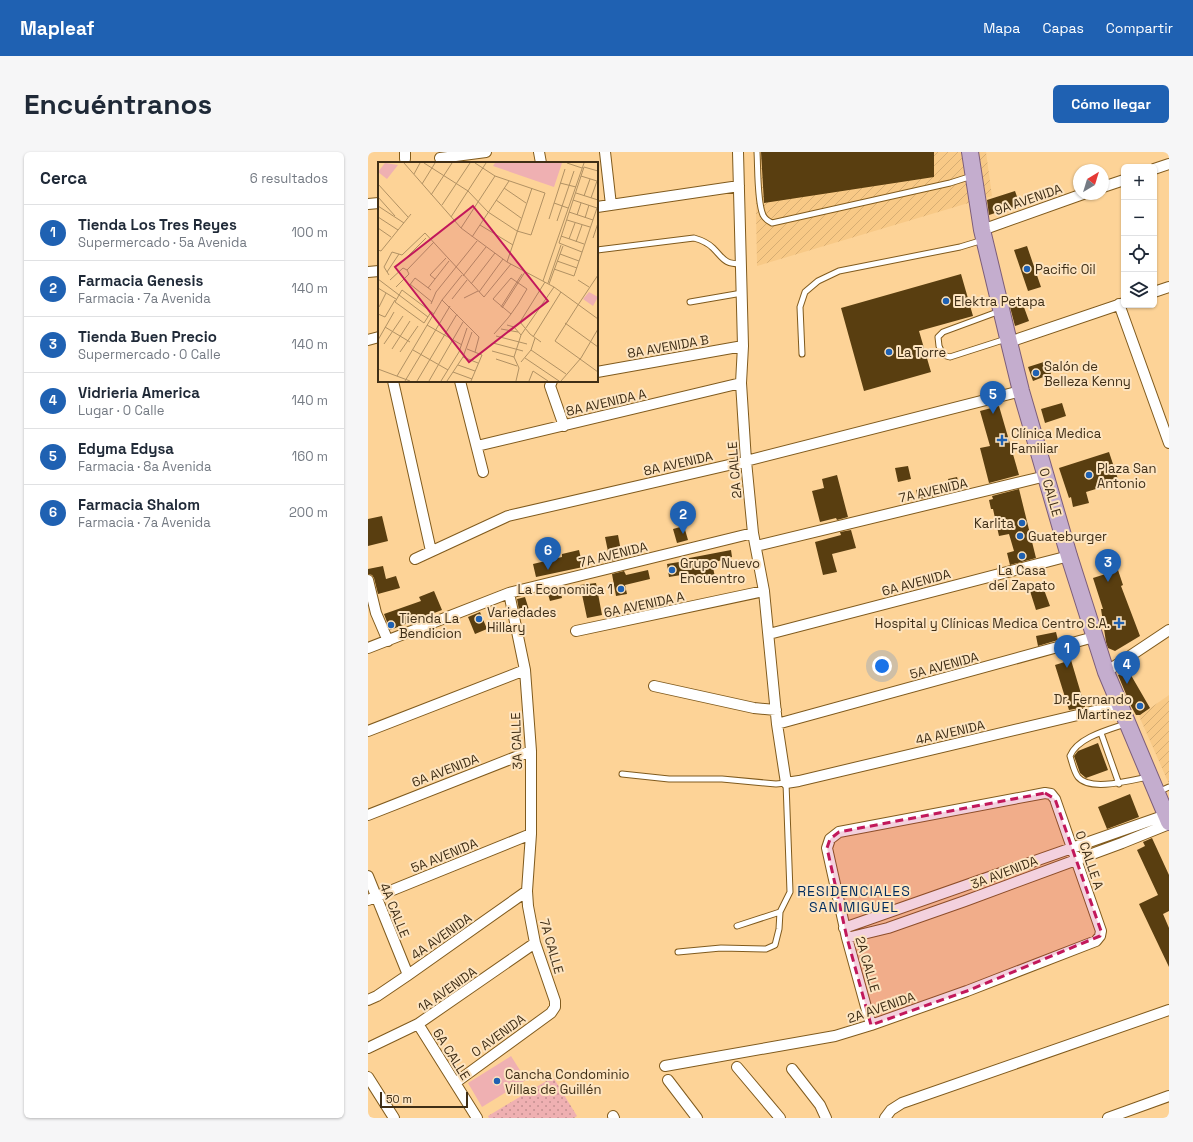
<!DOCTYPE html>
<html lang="es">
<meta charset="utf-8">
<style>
:root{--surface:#fff;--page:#f6f6f7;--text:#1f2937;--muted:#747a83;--line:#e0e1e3;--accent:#1f61b2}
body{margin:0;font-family:"Space Grotesk",sans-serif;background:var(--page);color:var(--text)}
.controls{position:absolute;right:12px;top:12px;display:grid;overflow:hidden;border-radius:6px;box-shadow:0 1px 3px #0004}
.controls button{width:36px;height:36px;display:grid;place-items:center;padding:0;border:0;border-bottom:1px solid var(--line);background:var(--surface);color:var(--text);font:20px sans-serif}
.compass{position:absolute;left:705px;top:12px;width:36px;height:36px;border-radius:50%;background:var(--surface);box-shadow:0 1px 3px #0004;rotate:38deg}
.scale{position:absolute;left:12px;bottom:10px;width:88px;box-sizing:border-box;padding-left:4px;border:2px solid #3f2e16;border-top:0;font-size:11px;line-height:14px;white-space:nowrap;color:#3f2e16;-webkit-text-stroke:3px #fde4c0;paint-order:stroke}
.you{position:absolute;left:514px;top:514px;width:14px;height:14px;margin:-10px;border:3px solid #fff;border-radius:50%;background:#1a73e8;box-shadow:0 0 0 6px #1a73e833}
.badge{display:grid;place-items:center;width:26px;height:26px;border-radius:50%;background:var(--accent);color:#fff;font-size:13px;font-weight:700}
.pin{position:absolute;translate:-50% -33px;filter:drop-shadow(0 1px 2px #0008)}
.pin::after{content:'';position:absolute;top:21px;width:14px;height:12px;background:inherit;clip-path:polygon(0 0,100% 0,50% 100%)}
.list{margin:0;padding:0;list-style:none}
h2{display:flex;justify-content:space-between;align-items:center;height:52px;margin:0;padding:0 16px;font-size:17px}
h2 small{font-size:13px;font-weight:400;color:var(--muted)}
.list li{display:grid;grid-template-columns:26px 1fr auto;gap:12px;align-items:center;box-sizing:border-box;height:56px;padding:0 16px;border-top:1px solid var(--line)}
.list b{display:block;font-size:15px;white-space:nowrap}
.list p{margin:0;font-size:13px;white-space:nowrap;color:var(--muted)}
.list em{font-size:13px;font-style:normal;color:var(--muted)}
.icon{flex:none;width:22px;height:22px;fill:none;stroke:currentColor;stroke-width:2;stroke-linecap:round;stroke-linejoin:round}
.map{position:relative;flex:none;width:801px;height:966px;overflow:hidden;border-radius:6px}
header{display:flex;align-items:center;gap:24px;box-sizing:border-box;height:56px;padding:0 20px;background:var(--accent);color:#fff}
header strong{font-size:19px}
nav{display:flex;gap:22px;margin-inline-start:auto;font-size:14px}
.intro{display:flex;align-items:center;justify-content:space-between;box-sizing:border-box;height:96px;padding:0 24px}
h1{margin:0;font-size:28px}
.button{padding:10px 18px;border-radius:6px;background:var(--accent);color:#fff;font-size:14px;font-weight:700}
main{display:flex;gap:24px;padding:0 24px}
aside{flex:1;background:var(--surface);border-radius:6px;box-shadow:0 1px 3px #0004}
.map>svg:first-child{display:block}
.industrial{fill:url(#industrial-furrows)}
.grass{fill:url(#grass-dots)}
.pitch{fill:#efb0b2}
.building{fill:#593e10}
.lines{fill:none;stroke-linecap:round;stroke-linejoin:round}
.service-casing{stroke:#805b1e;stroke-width:7}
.minor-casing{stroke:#805b1e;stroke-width:12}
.primary-casing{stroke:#7c5d79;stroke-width:18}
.service{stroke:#fff;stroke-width:5}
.minor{stroke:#fff;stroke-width:10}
.primary{stroke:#c4adce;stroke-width:16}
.marked{fill:#c2185b;fill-opacity:0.2;stroke:#c2185b;stroke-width:3;stroke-dasharray:8 5;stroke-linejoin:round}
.poi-dot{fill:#1f61b2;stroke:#fde4c0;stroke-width:1.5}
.labels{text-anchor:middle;stroke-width:4;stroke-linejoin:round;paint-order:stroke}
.street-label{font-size:13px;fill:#3f2e16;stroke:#fde4c0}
.poi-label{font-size:13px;fill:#3f2e16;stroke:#fde4c0;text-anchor:start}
.neighbourhood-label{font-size:14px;letter-spacing:1px;fill:#012c5e;stroke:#fde4c0}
.inset-road{fill:none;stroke:#b19163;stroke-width:1}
.view{fill:#c2185b;fill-opacity:0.15;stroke:#c2185b;stroke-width:2}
.inset-edge{fill:none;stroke:#3f2e16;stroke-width:2}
</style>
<header>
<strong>Mapleaf</strong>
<nav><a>Mapa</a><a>Capas</a><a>Compartir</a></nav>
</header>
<div class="intro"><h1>Encuéntranos</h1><a class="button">Cómo llegar</a></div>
<main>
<aside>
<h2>Cerca<small>6 resultados</small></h2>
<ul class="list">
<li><span class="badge">1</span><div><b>Tienda Los Tres Reyes</b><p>Supermercado · 5a Avenida</p></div><em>100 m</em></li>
<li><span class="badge">2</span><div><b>Farmacia Genesis</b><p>Farmacia · 7a Avenida</p></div><em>140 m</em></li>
<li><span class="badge">3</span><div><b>Tienda Buen Precio</b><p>Supermercado · 0 Calle</p></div><em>140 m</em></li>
<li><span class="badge">4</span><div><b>Vidrieria America</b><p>Lugar · 0 Calle</p></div><em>140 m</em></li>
<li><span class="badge">5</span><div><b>Edyma Edysa</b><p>Farmacia · 8a Avenida</p></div><em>160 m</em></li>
<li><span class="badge">6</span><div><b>Farmacia Shalom</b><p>Farmacia · 7a Avenida</p></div><em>200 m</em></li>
</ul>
</aside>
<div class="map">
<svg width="801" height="966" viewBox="0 0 801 966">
<defs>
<pattern id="industrial-furrows" width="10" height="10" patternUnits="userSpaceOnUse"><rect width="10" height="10" fill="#f8c986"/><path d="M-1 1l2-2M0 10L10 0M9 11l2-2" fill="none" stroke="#d6ad73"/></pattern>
<pattern id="grass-dots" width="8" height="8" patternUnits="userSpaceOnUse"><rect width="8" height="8" fill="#efb0b2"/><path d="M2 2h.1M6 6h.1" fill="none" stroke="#c39090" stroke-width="1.8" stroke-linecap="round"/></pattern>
</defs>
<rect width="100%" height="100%" fill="#fdd397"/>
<path class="industrial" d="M387 0H618L624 44 389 114Z
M801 543V632L771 564Z"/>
<path class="grass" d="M185 925 209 964 206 966H121L120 964Z"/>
<path class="pitch" d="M143 904 158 928 114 955 100 931Z"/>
<path class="building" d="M393 0H566V25L396 51Z
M647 39 652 53 621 63 619 48Z
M659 94 673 135 660 139 646 98Z
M593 122 605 164 551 179 563 220 496 239 473 156Z
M653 147 661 169 647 174 641 151Z
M679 209 683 222 665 229 660 215Z
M694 251 698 264 677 271 673 257Z
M631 254 651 323 621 331 612 296 622 294 612 259Z
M741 300 751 330 718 340 721 351 705 355 703 345 701 346 691 316Z
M540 314 543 327 530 330 527 316Z
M469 323 480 365 469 368 468 366 452 370 444 339 456 336 454 327Z
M589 325 593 338 583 340 580 327Z
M563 335 565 345 550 347 548 338Z
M651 337 668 406 642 413 639 401 646 399 641 382 631 384 625 357H623L621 348 625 347 624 344Z
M14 364 20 389 0 394V367Z
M316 374 320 388 309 391 305 377Z
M483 378 488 396 464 402 469 420 455 423 447 390 473 383 472 380Z
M250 383 254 404 253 405V407L242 409 237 385Z
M211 398 215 415 168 425 165 412 194 405V402Z
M363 398 364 405 344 411 347 425 321 430 319 422 301 425 299 412 317 409 316 407Z
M15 414 18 427 28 424 32 436 10 442 6 426 4 423 0 422V417Z
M280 418 282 427 257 433 259 442 248 444 244 422 256 419 258 423Z
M750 418 755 433 753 434 772 484 747 499 740 496 738 490 733 457H735L725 426Z
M228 431 234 463 219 466 212 433Z
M675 435 682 454 668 458 662 439Z
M192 437 194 446 182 449 179 439Z
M66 439 74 458 22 478 16 462 53 449 51 445Z
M157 445 162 461 152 464 149 447Z
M112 460 119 477 107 482 100 465Z
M688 480 690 488 670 494 668 484Z
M703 508 717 555 701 558 687 513Z
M760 518 782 556 772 563H768L763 554 750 523Z
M730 591 740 618 718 626 712 621 706 604 710 599Z
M762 642 771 665 739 677 730 655Z
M784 686 801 723V759L795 762 801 776V815L771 752 790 743 769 698 777 694 775 690Z"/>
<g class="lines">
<g class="service-casing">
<path id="service" d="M389 0C390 15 389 50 395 63 397 67 400 69 404 71L582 31 604 24
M229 98 326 86C333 88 339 90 345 96 356 107 356 112 373 112
M322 150 374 141
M632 159 575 180 570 185 571 194 575 203 582 205 638 187
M434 202 432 155 437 140 450 129 471 119 592 95 615 88
M757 572C739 578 709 586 702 604 704 610 706 620 710 625 722 640 764 628 780 625
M733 581 751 632
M254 622 301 627H354L408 632 418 631 422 740 412 760 411 777 407 793 398 797 353 796 310 800
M790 640 801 635
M369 774 412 760"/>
</g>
<g class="minor-casing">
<path id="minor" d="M37 0V7
M171 0 173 11
M237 0 243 53
M370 0 375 194 373 231 378 309 385 381 396 439 409 572 418 631 431 629 752 553
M72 6 118 0
M786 17 801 12
M735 35 756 28
M0 52 11 51
M229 55 371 34
M614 78 715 42
M0 120 11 119
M786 140 801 135
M751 152 801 291
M0 188 11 185
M641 190 756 151
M229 220 375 194
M25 229 63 399
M92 229 115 320
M184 229 182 234 196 274
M109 294 373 231
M388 394 678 324
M47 407 140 364 378 309 653 239
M0 428 8 461 20 489
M208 479 396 439
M401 482 701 404
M0 496 141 441 385 381
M738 520 801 478
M286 534 386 556 408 558
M409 572 726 485
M0 579 157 518
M0 663 163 599
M0 724 40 823
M0 748 163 682
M476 776 798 663
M479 786 520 776 597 749 754 691 801 672
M0 848 9 844 40 823 159 739
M50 872 109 966
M0 896 50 872 167 791
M297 914 467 884 503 873 599 839 728 789 732 784 733 779 687 647 683 642 677 641 471 680 462 687 459 696 479 786 503 873
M369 915 412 966
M424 917 452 953 458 966
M0 925 26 966
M300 928 329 966
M87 931 183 861 187 855V849L167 791 160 754 159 739 163 682V599L157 518 141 441
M245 964 246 966
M517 966 523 958 534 951 801 858
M740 966 801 944"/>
</g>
<g class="primary-casing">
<path id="primary" d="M602 0 614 78 640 186 653 239 701 404 738 520 801 670"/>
</g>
<use href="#service" class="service"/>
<use href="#minor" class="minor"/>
<use href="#primary" class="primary"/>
</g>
<path class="marked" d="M677 641 687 647 733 779 732 784 599 839 503 873 479 786 459 696 462 687 471 680Z"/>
<g class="poi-dot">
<circle cx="659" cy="117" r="4"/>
<circle cx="578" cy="149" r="4"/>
<circle cx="521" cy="200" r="4"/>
<circle cx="668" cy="221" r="4"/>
<path d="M632 282h4v4h4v4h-4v4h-4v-4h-4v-4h4z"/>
<circle cx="721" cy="323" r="4"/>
<circle cx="654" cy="371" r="4"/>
<circle cx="652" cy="384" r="4"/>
<circle cx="654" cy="404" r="4"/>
<circle cx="304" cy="418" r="4"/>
<circle cx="253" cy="437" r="4"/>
<circle cx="111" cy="467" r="4"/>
<path d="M749 465h4v4h4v4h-4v4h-4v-4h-4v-4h4z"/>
<circle cx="23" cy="473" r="4"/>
<circle cx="772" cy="554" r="4"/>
<circle cx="129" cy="929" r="4"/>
</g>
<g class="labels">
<g class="street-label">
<text transform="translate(660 47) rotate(-19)" y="5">9A AVENIDA</text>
<text transform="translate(300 194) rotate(-10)" y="5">8A AVENIDA B</text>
<text transform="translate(238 250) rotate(-13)" y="5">8A AVENIDA A</text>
<text transform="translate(310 311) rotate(-13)" y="5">8A AVENIDA</text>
<text transform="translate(366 318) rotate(-95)" y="5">2A CALLE</text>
<text transform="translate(565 338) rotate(-13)" y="5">7A AVENIDA</text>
<text transform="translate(683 340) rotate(74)" y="5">0 CALLE</text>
<text transform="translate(245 402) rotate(-14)" y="5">7A AVENIDA</text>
<text transform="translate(548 430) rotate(-15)" y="5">6A AVENIDA</text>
<text transform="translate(276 452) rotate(-12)" y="5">6A AVENIDA A</text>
<text transform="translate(576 513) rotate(-15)" y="5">5A AVENIDA</text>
<text transform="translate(582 580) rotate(-13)" y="5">4A AVENIDA</text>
<text transform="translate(148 589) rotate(-92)" y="5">3A CALLE</text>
<text transform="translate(77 618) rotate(-21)" y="5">6A AVENIDA</text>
<text transform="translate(76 703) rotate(-22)" y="5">5A AVENIDA</text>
<text transform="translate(722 708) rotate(71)" y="5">0 CALLE A</text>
<text transform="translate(636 720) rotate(-21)" y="5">3A AVENIDA</text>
<text transform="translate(27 758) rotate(68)" y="5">4A CALLE</text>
<text transform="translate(73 784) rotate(-35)" y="5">4A AVENIDA</text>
<text transform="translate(184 794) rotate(74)" y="5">7A CALLE</text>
<text transform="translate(500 812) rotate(74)" y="5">2A CALLE</text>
<text transform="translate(79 837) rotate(-35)" y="5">1A AVENIDA</text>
<text transform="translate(513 855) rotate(-19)" y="5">2A AVENIDA</text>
<text transform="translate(130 883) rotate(-36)" y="5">0 AVENIDA</text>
<text transform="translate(84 902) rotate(58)" y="5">6A CALLE</text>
</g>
<g class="poi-label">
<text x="667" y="122">Pacific Oil</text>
<text x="586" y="154">Elektra Petapa</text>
<text x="529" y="205">La Torre</text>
<text x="676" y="219">Salón de<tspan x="676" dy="15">Belleza Kenny</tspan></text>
<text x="643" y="286">Clínica Medica<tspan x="643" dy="15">Familiar</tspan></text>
<text x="729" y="321">Plaza San<tspan x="729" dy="15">Antonio</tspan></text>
<text x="646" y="376" text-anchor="end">Karlita</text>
<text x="660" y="389">Guateburger</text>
<text x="312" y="416">Grupo Nuevo<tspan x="312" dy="15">Encuentro</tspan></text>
<text x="654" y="423" text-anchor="middle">La Casa<tspan x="654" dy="15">del Zapato</tspan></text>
<text x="245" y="442" text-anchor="end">La Economica 1</text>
<text x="119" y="465">Variedades<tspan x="119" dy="15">Hillary</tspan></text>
<text x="31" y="471">Tienda La<tspan x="31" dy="15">Bendicion</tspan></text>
<text x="742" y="476" text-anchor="end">Hospital y Clínicas Medica Centro S.A.</text>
<text x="764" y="552" text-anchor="end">Dr. Fernando<tspan x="764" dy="15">Martinez</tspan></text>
<text x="137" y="927">Cancha Condominio<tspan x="137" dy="15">Villas de Guillén</tspan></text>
</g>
<g class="neighbourhood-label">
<text x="486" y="744">RESIDENCIALES<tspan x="486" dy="16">SAN MIGUEL</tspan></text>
</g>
</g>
<g transform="translate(10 10)">
<rect width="220" height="220" fill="#fdd397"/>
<path d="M117 1H184L176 25 115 4ZM211 130 220 135 215 144 205 137Z" fill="#efb0b2"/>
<path d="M7 1 20 3 9 17 0 10Z" fill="#efb0b2"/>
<path class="inset-road" d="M26 1 83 66 129 100 176 125 220 157M46 1 90 29 110 50 139 69 153 73 167 31 117 14 97 1M189 1 204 6M36 12 42 1M203 14 219 19M182 21 198 25M0 22 30 55M44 22 57 1M126 26 148 41M198 31 220 38M53 33 74 1M206 34 212 17M0 35 17 54M213 36 219 19M118 38 143 56M195 38 219 46M176 41 190 46M64 43 92 1M0 44 26 61M191 50 215 58M199 53 203 41M0 55 20 68M73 55 108 1M207 56 211 43M171 57 187 7M189 58 212 65M179 59 196 9M102 63 135 83M0 66 13 75M83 66 117 14M183 74 206 82M94 75 131 19M215 76 220 61M191 77 197 61M198 80 204 63M0 88 3 89 33 52M204 90 181 81 206 5 220 9M182 92 201 99M179 99 199 106M24 100 48 76M129 100 154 26M176 107 196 114 220 43M29 108 56 80M9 110 21 92M11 113 6 105 14 90 24 93 47 71 106 135 133 102M85 114 108 85M0 117 50 155M57 117 52 113 68 96M12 118 25 106 29 108 31 112 18 125M200 118 211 125M165 119 206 1M170 121 183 83M32 122 54 140M93 122 117 91M171 122 185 84M31 124 37 116 53 128M0 126 18 137M50 126 71 99M101 130 125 97M86 136 100 129M74 137 89 118M64 138 101 175 97 190M53 142 58 130 99 79M200 143 177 179 220 210M200 143 220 113M1 145 8 131M123 145 144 112M124 146 147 110M53 150 46 161 17 140 24 128 56 152M0 152 7 155 17 138M187 161 220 185M49 163 84 183M129 163 136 165 143 173M7 165 32 180M123 167 140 170M116 172 130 156 133 152 140 142 149 127 133 116 115 137 133 152M118 174 149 182M155 175 183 130M0 178 16 150M163 180 152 172 142 160 167 120M115 181 145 189M6 182 25 154M14 187 32 159M89 187 104 193 93 219M35 188 70 208M153 188 188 212M114 189 136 195M22 190 40 164M85 195 100 201M147 196 181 219M118 197 139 204M143 200 153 188 157 176M80 203 97 209M0 207 32 219M75 210 94 217M19 214 64 138 84 113M27 219 72 144M39 219 79 152M51 219 85 160M63 219 81 190 89 166M69 219 85 195 94 170M138 219 141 206 136 195 143 173 176 125M151 219 155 209 170 219M183 219 203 196 220 167"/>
<path class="view" d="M95 44 170 139 91 200 17 105Z"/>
<rect width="220" height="220" class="inset-edge"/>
</g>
</svg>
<div class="controls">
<button>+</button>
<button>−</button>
<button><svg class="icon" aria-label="locate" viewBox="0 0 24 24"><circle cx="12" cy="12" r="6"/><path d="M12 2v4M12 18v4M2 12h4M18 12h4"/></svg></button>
<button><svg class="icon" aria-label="layers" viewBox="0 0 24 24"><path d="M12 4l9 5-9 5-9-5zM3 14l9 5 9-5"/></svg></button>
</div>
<svg class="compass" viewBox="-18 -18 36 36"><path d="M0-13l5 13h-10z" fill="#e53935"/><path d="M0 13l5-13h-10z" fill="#747a83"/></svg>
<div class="scale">50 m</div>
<div class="you"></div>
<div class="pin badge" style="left:699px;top:516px">1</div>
<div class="pin badge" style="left:315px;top:382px">2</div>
<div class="pin badge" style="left:740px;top:430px">3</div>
<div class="pin badge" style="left:759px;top:532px">4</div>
<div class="pin badge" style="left:625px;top:262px">5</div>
<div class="pin badge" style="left:180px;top:418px">6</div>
</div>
</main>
